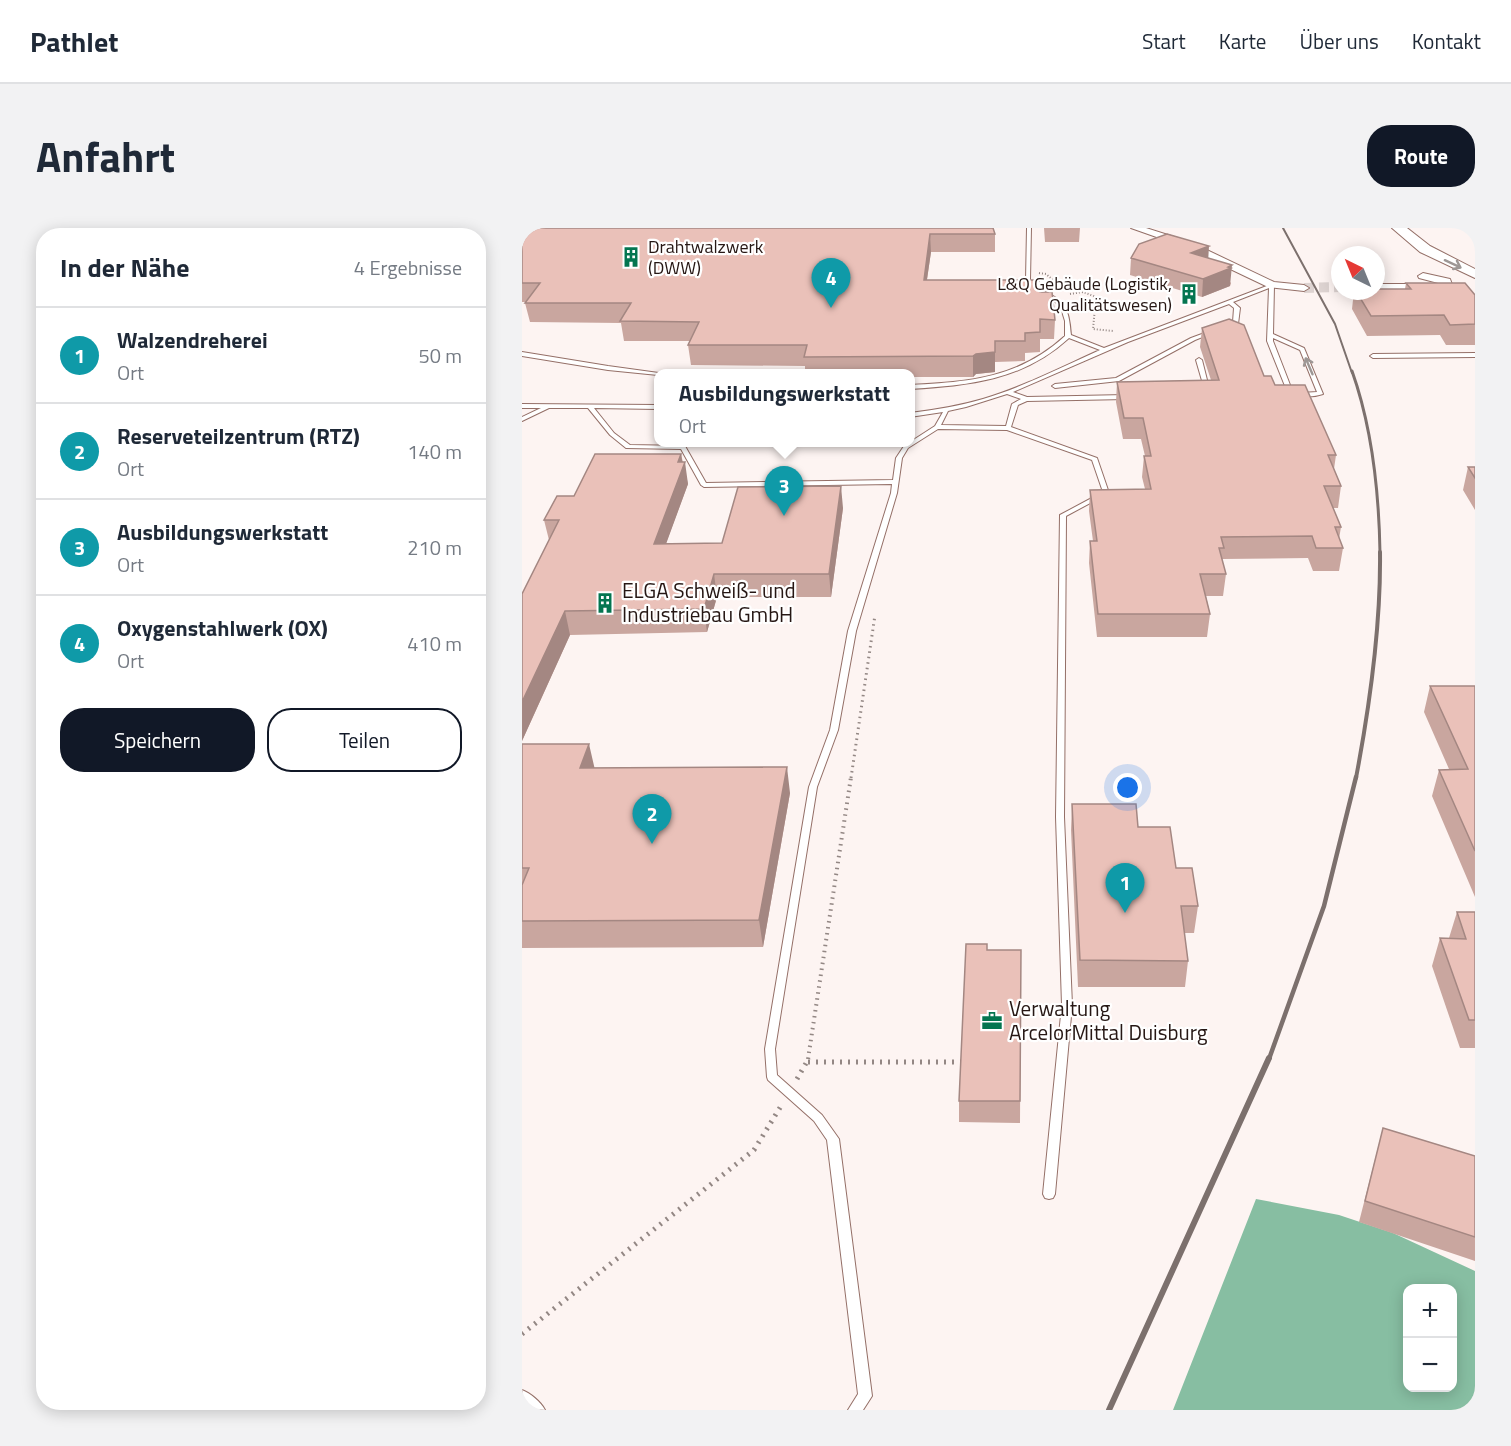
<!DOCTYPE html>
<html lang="de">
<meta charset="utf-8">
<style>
:root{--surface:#fff;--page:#f2f2f3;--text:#1f2937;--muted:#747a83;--line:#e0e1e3;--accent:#111827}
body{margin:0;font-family:"Titillium Web",sans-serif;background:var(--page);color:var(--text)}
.controls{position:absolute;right:18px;bottom:18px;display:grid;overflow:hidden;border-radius:12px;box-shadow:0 3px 15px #0003}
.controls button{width:54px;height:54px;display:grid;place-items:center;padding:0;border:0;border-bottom:2px solid var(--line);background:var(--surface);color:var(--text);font:30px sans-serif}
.compass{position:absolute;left:809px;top:18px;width:54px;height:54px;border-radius:50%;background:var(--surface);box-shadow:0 3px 15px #0003;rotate:317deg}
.you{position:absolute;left:606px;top:560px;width:21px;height:21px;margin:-15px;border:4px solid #fff;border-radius:50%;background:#1a73e8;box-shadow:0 0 0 9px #1a73e833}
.badge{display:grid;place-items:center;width:39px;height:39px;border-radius:50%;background:var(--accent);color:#fff;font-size:20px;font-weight:700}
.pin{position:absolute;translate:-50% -50px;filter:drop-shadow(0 2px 3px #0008)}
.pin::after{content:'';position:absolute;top:32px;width:21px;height:18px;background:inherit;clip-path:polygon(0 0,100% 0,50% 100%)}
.popup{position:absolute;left:132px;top:141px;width:261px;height:78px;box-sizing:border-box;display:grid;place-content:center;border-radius:12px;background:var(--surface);filter:drop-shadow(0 2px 4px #0005);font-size:20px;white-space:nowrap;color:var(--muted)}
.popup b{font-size:22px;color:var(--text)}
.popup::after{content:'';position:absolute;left:50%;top:100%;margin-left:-12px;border:12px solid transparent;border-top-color:var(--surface)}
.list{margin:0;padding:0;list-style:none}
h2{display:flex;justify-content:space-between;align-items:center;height:78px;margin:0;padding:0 24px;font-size:26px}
h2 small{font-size:20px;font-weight:400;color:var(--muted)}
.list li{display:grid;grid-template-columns:39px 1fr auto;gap:18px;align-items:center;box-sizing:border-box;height:96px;padding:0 24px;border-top:2px solid var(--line)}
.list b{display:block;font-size:22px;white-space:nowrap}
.list p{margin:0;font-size:20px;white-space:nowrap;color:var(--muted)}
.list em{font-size:20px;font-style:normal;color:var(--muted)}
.actions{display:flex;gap:12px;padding:18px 24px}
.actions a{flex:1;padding:14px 0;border:2px solid var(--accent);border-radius:24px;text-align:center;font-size:21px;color:var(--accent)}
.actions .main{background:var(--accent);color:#fff}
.map{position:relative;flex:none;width:953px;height:1182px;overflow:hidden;border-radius:24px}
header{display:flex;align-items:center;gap:36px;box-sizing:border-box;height:84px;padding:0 30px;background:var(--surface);border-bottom:2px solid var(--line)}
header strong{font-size:28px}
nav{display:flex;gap:33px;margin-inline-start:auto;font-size:21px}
.intro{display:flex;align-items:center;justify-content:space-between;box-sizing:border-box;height:144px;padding:0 36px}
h1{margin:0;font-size:42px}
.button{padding:15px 27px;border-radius:24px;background:var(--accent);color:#fff;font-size:21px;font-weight:700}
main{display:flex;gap:36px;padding:0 36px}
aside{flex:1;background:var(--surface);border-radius:24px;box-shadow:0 3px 15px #0003}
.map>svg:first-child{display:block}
.forest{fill:#87bea2;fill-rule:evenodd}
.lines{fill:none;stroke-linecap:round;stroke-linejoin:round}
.street-tunnel{stroke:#ddd3d1;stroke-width:10;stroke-dasharray:10 5;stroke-linecap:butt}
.lane-casing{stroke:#946f67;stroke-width:2}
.street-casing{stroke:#946f67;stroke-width:2}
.secondary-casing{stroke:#946f67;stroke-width:2}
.path-far3{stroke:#938784;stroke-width:2;stroke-dasharray:1 2;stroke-linecap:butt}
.path-far2{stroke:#938784;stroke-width:3;stroke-dasharray:1.5 4;stroke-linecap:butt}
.path-far1{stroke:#938784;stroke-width:4;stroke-dasharray:1.5 4.5;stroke-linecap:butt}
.path{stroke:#938784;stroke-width:5;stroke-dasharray:2 6;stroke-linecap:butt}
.lane{fill:#fff;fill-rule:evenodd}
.street{fill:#fff;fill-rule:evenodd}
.secondary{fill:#fff;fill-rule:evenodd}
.rail-far4{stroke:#7c706d;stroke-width:2}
.rail-far3{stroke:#7c706d;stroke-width:3}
.rail-far2{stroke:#7c706d;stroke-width:4}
.rail-far1{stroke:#7c706d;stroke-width:4.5}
.rail{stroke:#7c706d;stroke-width:6}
.wall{fill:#c9a69f}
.shaded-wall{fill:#a48782}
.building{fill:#eac1b9;stroke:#a48782;stroke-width:1.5}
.oneway{stroke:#9d9795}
.labels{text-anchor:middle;stroke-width:4.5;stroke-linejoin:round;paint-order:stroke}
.far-poi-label{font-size:18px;fill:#261714;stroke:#fff;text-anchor:start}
.poi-label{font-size:21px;fill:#261714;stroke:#fff;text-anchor:start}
</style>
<header>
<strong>Pathlet</strong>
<nav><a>Start</a><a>Karte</a><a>Über uns</a><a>Kontakt</a></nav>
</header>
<div class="intro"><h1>Anfahrt</h1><a class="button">Route</a></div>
<main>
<aside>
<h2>In der Nähe<small>4 Ergebnisse</small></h2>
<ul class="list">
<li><span class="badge" style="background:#0f9aa8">1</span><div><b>Walzendreherei</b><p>Ort</p></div><em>50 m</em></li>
<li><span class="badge" style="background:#0f9aa8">2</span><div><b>Reserveteilzentrum (RTZ)</b><p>Ort</p></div><em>140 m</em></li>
<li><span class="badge" style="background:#0f9aa8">3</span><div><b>Ausbildungswerkstatt</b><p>Ort</p></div><em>210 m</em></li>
<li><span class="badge" style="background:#0f9aa8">4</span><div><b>Oxygenstahlwerk (OX)</b><p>Ort</p></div><em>410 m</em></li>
</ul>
<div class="actions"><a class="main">Speichern</a><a>Teilen</a></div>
</aside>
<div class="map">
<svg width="953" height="1182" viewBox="0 0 953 1182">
<rect width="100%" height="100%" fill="#fdf4f2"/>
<path class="forest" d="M734 971 817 987 871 1005 953 1043V1182H651ZM886 1060H930V1160H886Z"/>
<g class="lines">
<path class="street-tunnel" d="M782 60 818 59"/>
<g class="lane-casing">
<path id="lane" d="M505 0H509L508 52C535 76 546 64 549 107L582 120 750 56 752 57 751 106 782 120 801 166C789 170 776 169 765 163L745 113 747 60 711 74 718 80 716 96 705 100 702 98 711 94 712 80 707 76 606 114 491 164 505 169 604 167 607 169 604 171 505 173 496 177 489 199 575 230 587 265 544 288 542 589 550 777 533 966 531 970 527 971 523 970 521 966 540 777 534 589 538 287 581 264 570 232 485 202 416 201 386 220 380 230 375 265 334 403 316 502 295 559 253 821 255 847 300 887 317 911 350 1168 341 1182H326L336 1166 305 912 292 893 246 852 245 849 243 821 287 559 308 502 326 403 369 265 370 256 182 259 179 257 159 221 104 220 88 207 66 180H27L0 193V189L19 180H0V176L136 177V181L72 180 92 205 108 217 163 218 184 255 371 252 374 230 382 218 413 198 421 184 388 189V185C413 182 437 178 461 171 501 159 540 139 578 122L547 110C500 153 448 157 388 161V157C448 154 497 150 543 108V93L538 77 513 61 504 52ZM751 110 778 122 795 164 779 165 770 162 751 113ZM485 166 499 171 490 176 484 198 419 197 426 183 444 179Z
M688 103 693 104 673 112 597 153 533 160 530 158 533 156 594 150 669 110Z
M0 124 86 138 144 146H136V147L86 142 0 128Z
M953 125V129L851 130 848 128 851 126Z
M677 130 680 132 688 164 683 163 674 132Z
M0 1162C8 1165 19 1174 23 1182H6L0 1177Z"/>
</g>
<g class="street-casing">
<path id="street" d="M609 0H624L668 14 752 54 782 57 787 60 782 63 746 59 660 18Z
M901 45 928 51 931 59 926 62H854V56H920L897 50 896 48Z"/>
</g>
<g class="secondary-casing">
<path id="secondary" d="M870 0H885L908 18 953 41V50L898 24Z"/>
</g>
<path class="path-far3" d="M517 45 524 46 531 52
M548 66 561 64 574 69 571 101 591 103"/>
<path class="path-far2" d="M329 550 353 387"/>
<path class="path-far1" d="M286 831 329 549"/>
<path class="path" d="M286 834H440
M275 851 287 830
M0 1106 232 922 259 878"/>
<use href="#lane" class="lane"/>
<use href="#street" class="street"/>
<use href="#secondary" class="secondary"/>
<path class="rail-far4" d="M761 0 813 96 830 145"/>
<path class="rail-far3" d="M830 143C851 202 857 264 858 325"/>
<path class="rail-far2" d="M834 550C848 476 859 400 858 324"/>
<path class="rail-far1" d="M747 831 802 678 834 549"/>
<path class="rail" d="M587 1182 747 830"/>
</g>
<path class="wall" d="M0 0 473 6V24H409L405 52 518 64 533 92 532 111H518V124L503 125V133L473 134V144L454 146 451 149H388V146H283V138L169 137 166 117 168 113H102L99 95 8 94 3 75 4 74H0Z
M522 0H558L557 14H523Z
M609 30H686L709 55 708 58 680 69 608 47Z
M884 55 953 67V117H924L918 107 845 108 830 81 832 63H854L883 61Z
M680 100 742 148 753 157 814 227 812 241 819 258 816 280H811L819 299 817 311 821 320 817 343H791L786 330 700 331 704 346 701 368H684L688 386 685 409H575L567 335 568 313H571L567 283 568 262 623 261 620 249 622 228H623L619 211H601L594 174 595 154 689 152 678 119Z
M159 226 166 256 144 315H200L321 280 309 369H195L185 404 48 407 0 513 27 312 22 292 52 268Z
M946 239H953V282L941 262Z
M908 458H953V669L910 568 917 542 927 541 902 484Z
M0 516 72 540 268 565 241 719 0 720Z
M550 576 616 599 654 640 676 678 672 705H662L666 733 663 759H556L549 602Z
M935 684H953V820H938L910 738 918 710H927Z
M465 722H499L498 895 437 894V873Z
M861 900 953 928V1033L837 994Z"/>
<path class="shaded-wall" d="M408 6 409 24 402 71V52Z
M687 18 686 35 669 25Z
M710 37 708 58 680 69 681 51Z
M473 113V144L454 146 451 149V128Z
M159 226 161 238 163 234 166 256 136 338 132 316 156 234Z
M319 258 321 280 309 369 307 346Z
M192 346 195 369 185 404 182 381Z
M43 383 48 407 0 513V474Z
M67 516 73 542 58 540Z
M265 539 268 565 241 719 237 692Z"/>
<path class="building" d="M0 0H471L473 6H408L402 52H517L518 64H530L533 92 518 91V104L503 105V113H473V124L454 126 451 128 282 129 285 117H166L177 94 98 93 109 75H3L18 55H0Z
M645 6 687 18 669 25 710 37 706 39 709 40 681 51 609 30 617 16Z
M884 55H943L953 67V96L928 97 922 87 849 88 834 63H854V61H889Z
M707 91 722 97 742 148H749L753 157H783L814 227H806L819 258H802L819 299H813L821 320H794L790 308 699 309 702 320H697L704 346H678L688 386H576L568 313H575L568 262 629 261 622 228H629L621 190H602L595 154 697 152 680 100Z
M73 226H159L156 234H163L132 316 200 315 216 259 319 258 307 346H192L182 381 43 383 0 474V366L37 292H22L35 268H52Z
M946 239H953V250Z
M908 458H953V623L917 542 946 541Z
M0 516H67L58 540 265 539 237 692 0 693V657L7 640H0Z
M550 576H614L616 599H648L654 640H670L676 678H659L666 733 558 732Z
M935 684H953V792H947L918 710 944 711Z
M444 716H465V722H499L498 873H437Z
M861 900 953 928V1009L843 973Z"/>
<defs><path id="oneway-shaft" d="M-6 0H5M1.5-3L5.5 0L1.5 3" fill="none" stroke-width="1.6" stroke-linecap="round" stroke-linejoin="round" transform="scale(1.5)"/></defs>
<g class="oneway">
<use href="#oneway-shaft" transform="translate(931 36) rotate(25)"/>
<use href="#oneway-shaft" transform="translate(787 138) rotate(-113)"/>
</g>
<defs>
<g id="building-bare" transform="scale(1.62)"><path d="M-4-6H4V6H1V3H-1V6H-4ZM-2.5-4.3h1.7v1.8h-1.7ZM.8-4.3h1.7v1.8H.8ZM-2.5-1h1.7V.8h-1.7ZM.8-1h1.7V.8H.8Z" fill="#047550" stroke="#fff" stroke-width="2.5" paint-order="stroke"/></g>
<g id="office-bare" transform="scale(1.62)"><path d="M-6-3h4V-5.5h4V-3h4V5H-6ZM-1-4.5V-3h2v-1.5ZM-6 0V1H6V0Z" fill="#047550" stroke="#fff" stroke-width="2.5" paint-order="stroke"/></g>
</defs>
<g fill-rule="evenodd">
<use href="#building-bare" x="109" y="29"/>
<use href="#building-bare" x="667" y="66"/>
<use href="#building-bare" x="83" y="375"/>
<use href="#office-bare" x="470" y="793"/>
</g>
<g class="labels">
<g class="far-poi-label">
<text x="126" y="25">Drahtwalzwerk<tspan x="126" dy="21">(DWW)</tspan></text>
<text x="650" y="62" text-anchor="end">L&amp;Q Gebäude (Logistik,<tspan x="650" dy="21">Qualitätswesen)</tspan></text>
</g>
<g class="poi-label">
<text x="100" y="370">ELGA Schweiß- und<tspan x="100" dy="24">Industriebau GmbH</tspan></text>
<text x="487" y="788">Verwaltung<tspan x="487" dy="24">ArcelorMittal Duisburg</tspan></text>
</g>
</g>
</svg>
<div class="controls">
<button>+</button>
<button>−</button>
</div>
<svg class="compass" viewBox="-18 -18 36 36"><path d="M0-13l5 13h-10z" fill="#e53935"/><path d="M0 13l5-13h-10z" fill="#747a83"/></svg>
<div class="you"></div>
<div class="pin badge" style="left:603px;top:685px;background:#0f9aa8">1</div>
<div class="pin badge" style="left:130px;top:616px;background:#0f9aa8">2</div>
<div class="pin badge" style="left:262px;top:288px;background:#0f9aa8">3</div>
<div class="popup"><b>Ausbildungswerkstatt</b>Ort</div>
<div class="pin badge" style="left:309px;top:80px;background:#0f9aa8">4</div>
</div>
</main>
